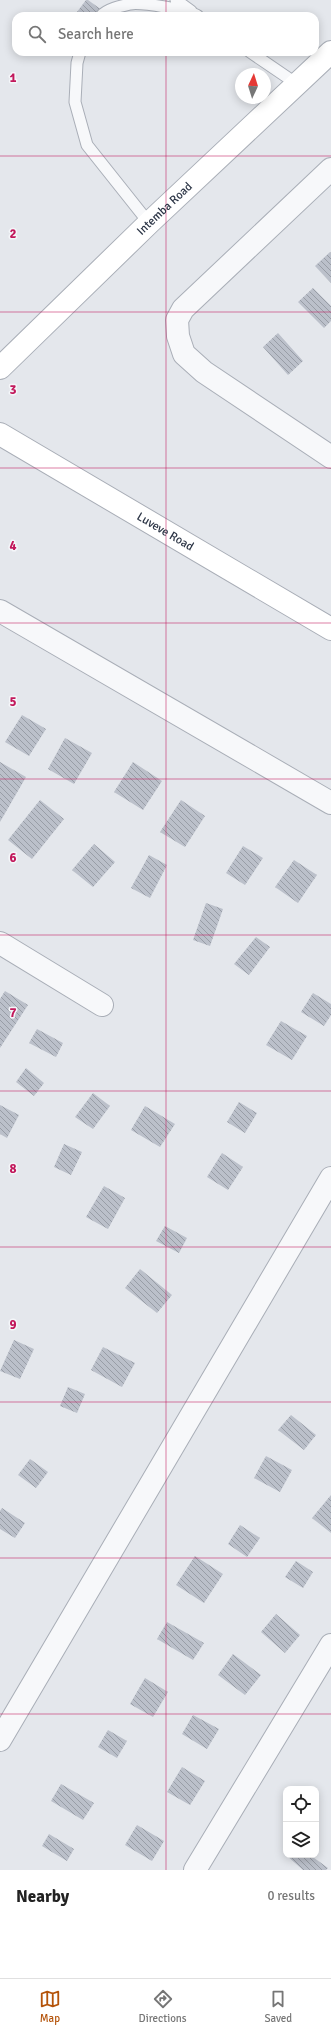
<!DOCTYPE html>
<style>
:root{--surface:#fff;--page:#f2f2f2;--text:#222;--muted:#767676;--line:#e0e0e0;--accent:#b45309}
body{margin:0;font-family:Signika,sans-serif;background:var(--page);color:var(--text)}
.controls{position:absolute;right:12px;bottom:12px;display:grid;overflow:hidden;border-radius:8px;box-shadow:0 2px 10px #0003}
.controls button{width:36px;height:36px;display:grid;place-items:center;padding:0;border:0;border-bottom:1px solid var(--line);background:var(--surface);color:var(--text);font:20px sans-serif}
.compass{position:absolute;left:235px;top:68px;width:36px;height:36px;border-radius:50%;background:var(--surface);box-shadow:0 2px 10px #0003;rotate:4deg}
.list{margin:0;padding:0;list-style:none}
h2{display:flex;justify-content:space-between;align-items:center;height:52px;margin:0;padding:0 16px;font-size:17px}
h2 small{font-size:13px;font-weight:400;color:var(--muted)}
.icon{flex:none;width:22px;height:22px;fill:none;stroke:currentColor;stroke-width:2;stroke-linecap:round;stroke-linejoin:round}
.map{position:relative;flex:none;width:331px;height:1870px;overflow:hidden}
.search{position:absolute;background:var(--surface);box-shadow:0 2px 10px #0003;left:12px;right:12px;top:12px;height:44px;display:flex;align-items:center;gap:10px;box-sizing:border-box;padding:0 14px;border-radius:12px;color:var(--muted);font-size:15px}
.sheet{height:108px;background:var(--surface)}
nav{display:flex;justify-content:space-around;align-items:center;box-sizing:border-box;height:56px;border-top:1px solid var(--line);background:var(--surface);font-size:11px;color:var(--muted)}
nav a{display:grid;justify-items:center;gap:2px}
nav .on{color:var(--accent)}
.map>svg:first-child{display:block}
.building{fill:url(#building-back-hatch)}
.lines{fill:none;stroke-linecap:round;stroke-linejoin:round}
.lane-casing{stroke:#a9aeb7;stroke-width:13}
.street-casing{stroke:#a9aeb7;stroke-width:24}
.secondary-casing{stroke:#a9aeb7;stroke-width:24}
.lane{stroke:#f7f8fa;stroke-width:11}
.street{stroke:#f7f8fa;stroke-width:22}
.secondary{stroke:#fff;stroke-width:22}
.grid{fill:none;stroke:#c2185b;stroke-width:1;stroke-opacity:0.55}
.labels{text-anchor:middle;stroke-width:3;stroke-linejoin:round;paint-order:stroke}
.street-label{font-size:12px;fill:#2b3445;stroke:#f4f6f9}
.grid-label{font-size:13px;text-anchor:middle;font-weight:bold;fill:#c2185b;stroke:#f4f6f9;stroke-width:3;stroke-linejoin:round;paint-order:stroke}
</style>
<div class="map">
<svg width="331" height="1870" viewBox="0 0 331 1870">
<defs>
<pattern id="building-back-hatch" width="6" height="6" patternUnits="userSpaceOnUse"><rect width="6" height="6" fill="#bbc0ca"/><path d="M-1 5l2 2M0 0l6 6M5-1l2 2" fill="none" stroke="#989da6"/></pattern>
</defs>
<rect width="100%" height="100%" fill="#e4e7ec"/>
<path class="building" d="M86 0H88L110 16H74Z
M330 252 331 253V283L315 266Z
M313 288 331 306V321L324 328 298 302Z
M278 333 303 361 288 375 263 347Z
M22 715 46 729 29 756 5 742Z
M65 738 92 753 74 784 48 769Z
M0 762 26 777 0 822Z
M133 762 162 781 143 810 114 792Z
M40 800 64 819 32 859 8 840Z
M181 800 205 816 185 847 160 832Z
M94 844 115 862 93 887 72 870Z
M243 846 263 858 245 885 226 873Z
M149 855 167 865 150 898 131 888Z
M294 860 317 875 298 903 275 887Z
M206 903 223 909 210 946 193 940Z
M256 937 270 947 249 975 234 964Z
M5 991 28 1005 0 1048V999Z
M313 993 331 1004V1015L324 1026 301 1012Z
M281 1021 307 1036 292 1060 266 1045Z
M37 1029 63 1043 56 1057 29 1043Z
M26 1068 44 1083 34 1096 16 1082Z
M93 1093 110 1106 93 1129 75 1117Z
M239 1102 257 1113 245 1133 227 1122Z
M0 1105 19 1115 7 1138 0 1134Z
M145 1106 175 1124 160 1147 131 1130Z
M64 1144 82 1152 71 1175 54 1167Z
M222 1153 243 1167 228 1190 207 1177Z
M104 1186 125 1198 108 1229 86 1217Z
M165 1226 187 1238 179 1253 156 1241Z
M140 1269 172 1295 157 1313 125 1288Z
M14 1340 34 1349 20 1379 0 1371Z
M103 1347 135 1363 122 1387 91 1370Z
M68 1387 85 1394 77 1413 60 1406Z
M291 1415 316 1435 304 1450 278 1430Z
M266 1456 292 1470 280 1492 254 1478Z
M30 1459 48 1472 36 1488 18 1475Z
M331 1495V1533L312 1518Z
M2 1508 25 1523 15 1538 0 1529V1511Z
M240 1525 260 1538 247 1557 228 1544Z
M195 1556 223 1574 204 1603 176 1585Z
M296 1561 313 1572 303 1588 285 1577Z
M276 1614 300 1635 285 1653 261 1632Z
M167 1622 204 1643 193 1660 157 1639Z
M233 1654 261 1675 245 1695 218 1675Z
M145 1678 168 1692 153 1717 130 1704Z
M193 1715 219 1729 207 1749 182 1734Z
M108 1730 127 1741 117 1758 98 1747Z
M182 1767 205 1781 190 1805 167 1792Z
M61 1784 94 1803 83 1820 51 1801Z
M137 1825 164 1841 152 1861 125 1845Z
M49 1834 74 1849 67 1861 42 1846Z
M286 1855H310L328 1868 326 1870H303Z"/>
<g class="lines">
<g class="lane-casing">
<path id="lane" d="M176 0 191 11
M101 16C107 9 121 6 130 4 141 2 189 10 198 16
M80 52 77 63 75 102 87 145 149 223
M250 52 297 84"/>
</g>
<g class="street-casing">
<path id="street" d="M331 169 183 309 177 320 178 336 184 354 204 372 331 457
M0 611 331 803
M0 943 102 1005
M0 1740 331 1178
M195 1870 331 1645"/>
</g>
<g class="secondary-casing">
<g id="secondary">
<path id="s1" d="M0 368 149 223 331 52"/>
<path id="s2" d="M0 434 331 629"/>
</g>
</g>
<use href="#lane" class="lane"/>
<use href="#street" class="street"/>
<use href="#secondary" class="secondary"/>
</g>
<path class="grid" d="M166 0V16M166 52V1870M0 156H331M0 312H331M0 468H331M0 623H331M0 779H331M0 935H331M0 1091H331M0 1247H331M0 1402H331M0 1558H331M0 1714H331"/>
<g class="labels">
<g class="street-label">
<text dy="4" stroke="none"><textPath href="#s1" startOffset="229">Intemba Road</textPath></text>
<text dy="4" stroke="none"><textPath href="#s2" startOffset="192">Luveve Road</textPath></text>
</g>
</g>
<g class="grid-label">
<text x="13" y="82">1</text>
<text x="13" y="238">2</text>
<text x="13" y="394">3</text>
<text x="13" y="550">4</text>
<text x="13" y="706">5</text>
<text x="13" y="862">6</text>
<text x="13" y="1017">7</text>
<text x="13" y="1173">8</text>
<text x="13" y="1329">9</text>
</g>
</svg>
<div class="controls">
<button><svg class="icon" aria-label="locate" viewBox="0 0 24 24"><circle cx="12" cy="12" r="6"/><path d="M12 2v4M12 18v4M2 12h4M18 12h4"/></svg></button>
<button><svg class="icon" aria-label="layers" viewBox="0 0 24 24"><path d="M12 4l9 5-9 5-9-5zM3 14l9 5 9-5"/></svg></button>
</div>
<svg class="compass" viewBox="-18 -18 36 36"><path d="M0-13l5 13h-10z" fill="#e53935"/><path d="M0 13l5-13h-10z" fill="#767676"/></svg>
<div class="search"><svg class="icon" aria-label="search" viewBox="0 0 24 24"><circle cx="10" cy="10" r="6"/><path d="M15 15l6 6"/></svg>Search here</div>
</div>
<section class="sheet">
<h2>Nearby<small>0 results</small></h2>
<ul class="list">
</ul>
</section>
<nav>
<a class="on"><svg class="icon" aria-label="map" viewBox="0 0 24 24"><path d="M3 6l6-2 6 2 6-2v14l-6 2-6-2-6 2zM9 4v14M15 6v14"/></svg>Map</a>
<a><svg class="icon" aria-label="directions" viewBox="0 0 24 24"><path d="M12 3l9 9-9 9-9-9zM9 14v-3h6M13 9l2 2-2 2"/></svg>Directions</a>
<a><svg class="icon" aria-label="saved" viewBox="0 0 24 24"><path d="M7 4h10v16l-5-4-5 4z"/></svg>Saved</a>
</nav>
